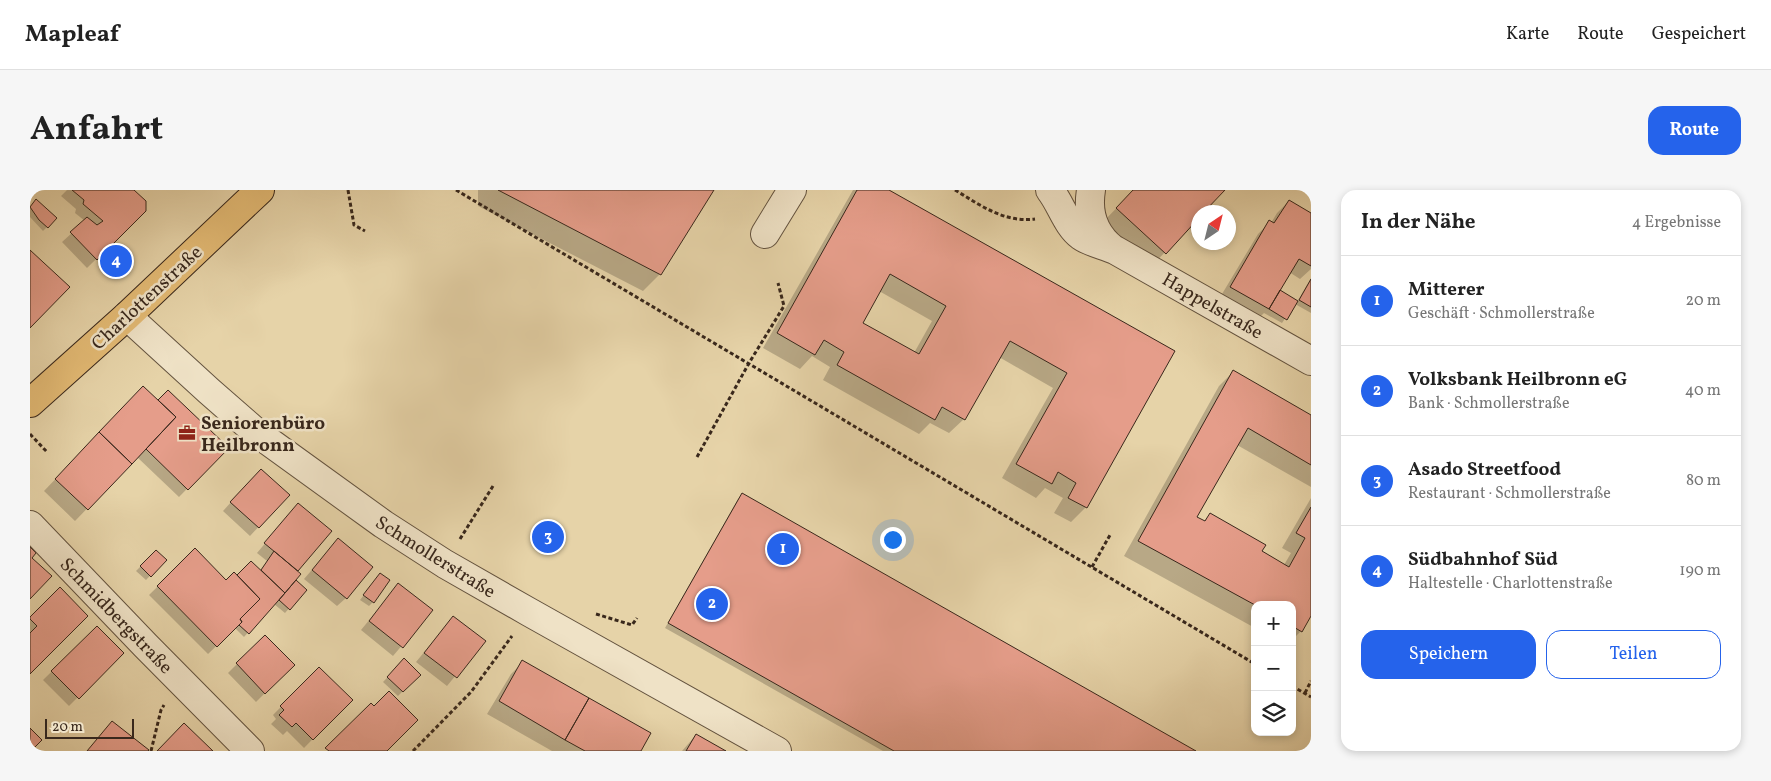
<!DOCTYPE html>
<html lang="de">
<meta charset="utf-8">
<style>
:root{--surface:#fff;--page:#f6f6f6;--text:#222;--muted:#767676;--line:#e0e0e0;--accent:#2563eb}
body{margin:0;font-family:Vollkorn,serif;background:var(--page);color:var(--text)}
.controls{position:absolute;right:15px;bottom:15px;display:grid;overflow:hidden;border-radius:10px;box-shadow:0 2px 8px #0003}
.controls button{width:45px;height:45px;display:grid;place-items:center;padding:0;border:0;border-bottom:1px solid var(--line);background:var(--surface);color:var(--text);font:25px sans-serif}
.compass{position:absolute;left:1161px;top:15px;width:45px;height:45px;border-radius:50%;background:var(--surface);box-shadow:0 2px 8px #0003;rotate:35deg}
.scale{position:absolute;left:15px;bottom:12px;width:89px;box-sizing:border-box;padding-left:5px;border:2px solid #39281c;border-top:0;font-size:14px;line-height:18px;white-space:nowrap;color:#39281c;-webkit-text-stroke:4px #efe2c6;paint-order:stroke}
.you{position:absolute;left:862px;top:349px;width:18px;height:18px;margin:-12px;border:4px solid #fff;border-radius:50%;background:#1a73e8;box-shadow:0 0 0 8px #1a73e833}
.badge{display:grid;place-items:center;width:32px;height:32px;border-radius:50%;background:var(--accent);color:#fff;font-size:16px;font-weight:700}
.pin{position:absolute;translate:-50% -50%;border:2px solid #fff;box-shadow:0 1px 5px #0006}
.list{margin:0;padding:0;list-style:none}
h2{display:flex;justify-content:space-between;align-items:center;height:65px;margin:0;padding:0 20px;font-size:21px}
h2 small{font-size:16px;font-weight:400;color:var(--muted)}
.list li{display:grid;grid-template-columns:32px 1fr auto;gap:15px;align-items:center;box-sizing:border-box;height:90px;padding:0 20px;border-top:1px solid var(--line)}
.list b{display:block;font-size:19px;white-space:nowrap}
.list p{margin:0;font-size:16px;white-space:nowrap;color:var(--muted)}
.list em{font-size:16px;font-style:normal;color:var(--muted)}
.actions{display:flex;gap:10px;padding:15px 20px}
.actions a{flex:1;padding:11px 0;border:1px solid var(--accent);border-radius:15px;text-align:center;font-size:18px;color:var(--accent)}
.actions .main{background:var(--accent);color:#fff}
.icon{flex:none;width:28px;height:28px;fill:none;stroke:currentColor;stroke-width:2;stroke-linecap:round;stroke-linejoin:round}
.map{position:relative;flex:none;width:1281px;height:561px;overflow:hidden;border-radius:15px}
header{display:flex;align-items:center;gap:30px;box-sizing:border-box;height:70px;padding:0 25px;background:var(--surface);border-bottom:1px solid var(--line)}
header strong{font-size:24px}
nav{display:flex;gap:28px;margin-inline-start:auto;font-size:18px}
.intro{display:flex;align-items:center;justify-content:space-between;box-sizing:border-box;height:120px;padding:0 30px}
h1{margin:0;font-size:35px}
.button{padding:12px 22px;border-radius:15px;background:var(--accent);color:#fff;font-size:18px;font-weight:700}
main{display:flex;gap:30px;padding:0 30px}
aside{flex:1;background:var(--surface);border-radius:15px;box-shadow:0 2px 8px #0003}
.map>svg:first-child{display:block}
.shadow{fill:#0003;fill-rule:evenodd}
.building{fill:#e59d8a;stroke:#39281c;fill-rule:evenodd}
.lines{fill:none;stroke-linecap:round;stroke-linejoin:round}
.minor-casing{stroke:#64533f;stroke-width:30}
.major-casing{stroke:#39281c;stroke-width:30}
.path{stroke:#39281c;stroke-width:3;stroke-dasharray:4 2.5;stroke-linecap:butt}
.minor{stroke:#efe2c6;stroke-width:28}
.major{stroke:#e3ba74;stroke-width:28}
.labels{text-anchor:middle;stroke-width:5;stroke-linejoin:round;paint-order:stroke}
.street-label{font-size:19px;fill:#39281c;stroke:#efe2c6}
.poi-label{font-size:19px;font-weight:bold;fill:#39281c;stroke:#efe2c6;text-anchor:start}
</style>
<header>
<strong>Mapleaf</strong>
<nav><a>Karte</a><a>Route</a><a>Gespeichert</a></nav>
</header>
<div class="intro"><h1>Anfahrt</h1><a class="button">Route</a></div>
<main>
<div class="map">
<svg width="1281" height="561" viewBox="0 0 1281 561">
<rect width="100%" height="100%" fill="#e6d3a8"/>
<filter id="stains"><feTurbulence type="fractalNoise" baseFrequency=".004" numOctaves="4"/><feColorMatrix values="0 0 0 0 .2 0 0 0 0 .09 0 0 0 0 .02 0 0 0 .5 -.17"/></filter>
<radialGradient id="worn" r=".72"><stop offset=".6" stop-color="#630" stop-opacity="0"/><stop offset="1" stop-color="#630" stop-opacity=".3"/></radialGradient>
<path class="shadow" d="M37 0H102L115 21 57 78 32 52 55 31 45 23 46 19 31 6Z
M448 0H683L630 84 613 101 448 16Z
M823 0H857L1143 161 1056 317 1041 332 1024 323 1033 308 1015 298 1006 308 972 288 1023 198 969 167 934 229 919 243 900 233 889 244 793 190 800 177 782 166 770 179 733 158ZM849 101 902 131 884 163 831 133Z
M1104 0H1194L1173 22H1168V27L1120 78 1072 33Z
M6 11 17 37 13 41 0 27V17Z
M1259 11 1281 25V79L1270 89 1259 82 1248 101 1267 112 1281 88V123L1265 114 1252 133 1234 123 1226 131 1189 109 1228 44 1240 32 1241 33 1247 23Z
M1203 182 1281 226V297L1207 255 1165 327 1173 332 1180 325 1231 361 1254 375 1261 363 1252 358 1281 308V424L1271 441 1262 450V415H1225V438L1094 366 1189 196Z
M138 202 197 258 149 307 107 267 45 331 14 301 101 210 128 212Z
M222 289 258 305 220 346 193 321Z
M712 305 1164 561H853L635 438 708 309Z
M268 314 300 341 267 381 264 391 275 400 255 423 244 414 214 447 205 438 178 464 119 405 165 360 196 392 207 387 221 373 230 381 237 371 227 363Z
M300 359 316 408 307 416 274 389Z
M126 361 135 370 116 390 106 381Z
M350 384 343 412 339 416 330 410Z
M368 395 401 421 363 466 331 440Z
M30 399 0 482V429Z
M423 427 454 451 417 496 386 472Z
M67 437 92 463 39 516 13 490Z
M235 446 263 475 226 512 198 483Z
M374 470 389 485 368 506 353 492Z
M493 472 609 561H522L457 524 481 484Z
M289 478 321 510 274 558 257 541 253 545 241 534 246 529 243 525Z
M666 545 694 561H652Z"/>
<path class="building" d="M42 0H104L116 11V21L67 70 40 42 57 27 67 35 73 31 53 14 54 10Z
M468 0H684L631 85Z
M827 0H859L1145 161 1057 318 1038 308 1046 293 1028 282 1022 294 986 274 1037 183 980 151 935 230 912 217 905 230 807 175 814 162 794 150 785 165 747 143ZM860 84 916 116 889 164 833 133Z
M1103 0H1195L1174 22H1168V29L1136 64 1086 18Z
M6 9 27 28 18 38 9 30 0 17Z
M1259 10 1281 23V76L1269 69 1239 119 1200 97 1239 30 1244 33Z
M0 60 40 97 0 138Z
M1281 89V117L1269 110Z
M1250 100 1268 111 1257 130 1239 119Z
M1203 180 1281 225V275L1218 238 1167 327 1175 331 1180 323 1236 355 1232 361 1259 377 1275 348 1266 343 1281 317V426L1272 442 1262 436V415H1225L1108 351Z
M113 196 146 227 102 274 69 242Z
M138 200 199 258 158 300 116 259 146 227 128 210Z
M69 242 102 274 58 320 25 289Z
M231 279 260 305 229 338 200 312Z
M712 303 1166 561H864L638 433Z
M268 313 302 341 268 381 234 353Z
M308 348 343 377 317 409 282 380Z
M0 357 6 363 2 368 22 386 0 409Z
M165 358 196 390 204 382 230 409 210 429 212 432 187 457 127 396Z
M126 360 137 370 121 387 110 376Z
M244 361 271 384 255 403 231 380Z
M221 371 255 403 219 444 209 435 212 432 210 429 230 409 207 385Z
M350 383 360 390 344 413 333 405Z
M266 390 277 400 260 420 249 410Z
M368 393 403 420 373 458 339 431Z
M30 397 58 426 0 484V443L7 436 0 429V427Z
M423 426 456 451 427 488 394 463Z
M67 436 94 463 49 509 21 481Z
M235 445 265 475 235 504 206 473Z
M374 468 391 485 373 502 357 487Z
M492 470 559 508 535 550 469 511Z
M289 477 323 510 283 550 266 533 262 537 249 525 254 520 250 516Z
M359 501 388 530 357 561H299L295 558 341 513 344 516Z
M559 508 621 543 611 561H555L535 550Z
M82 531 119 560 118 561H57Z
M154 533 183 561H127Z
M0 538 12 550 1 561H0Z
M666 544 696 561H656Z"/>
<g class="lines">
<g class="minor-casing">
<path id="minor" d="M1020 0C1031 14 1037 36 1051 46 1061 53 1074 55 1085 60L1281 171
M1061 0C1057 24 1064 44 1083 59
M735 44 762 0
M97 126 179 201 227 243 353 334 415 374 499 422 747 561
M0 335 116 456 220 561"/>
</g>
<g class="major-casing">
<path id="major" d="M0 213 97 126 230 0"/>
</g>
<path class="path" d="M318 0 324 35 335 41
M426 0 1225 474
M925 0C950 15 974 33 1005 29
M0 244 17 262
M667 267 719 173 754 116 748 93
M430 349 463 296
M1062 377 1080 345
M566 424 602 435 607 428
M1262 496 1281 507
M1275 503 1281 491
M121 561 131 520 134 515
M383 561 441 502 482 446"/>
<use href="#minor" class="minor"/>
<use href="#major" class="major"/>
</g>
<defs>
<g id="office-bare" transform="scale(1.35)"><path d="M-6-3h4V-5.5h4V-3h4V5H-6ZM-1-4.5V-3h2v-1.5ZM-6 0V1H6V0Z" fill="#8f2418" stroke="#efe2c6" stroke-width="2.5" paint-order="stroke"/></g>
</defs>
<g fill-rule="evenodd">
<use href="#office-bare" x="157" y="243"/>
</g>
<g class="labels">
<g class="street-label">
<text transform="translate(116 107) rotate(-43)" y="7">Charlottenstraße</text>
<text transform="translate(1183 115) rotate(30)" y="7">Happelstraße</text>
<text transform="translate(406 366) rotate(32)" y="7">Schmollerstraße</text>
<text transform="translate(87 425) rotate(46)" y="7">Schmidbergstraße</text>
</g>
<g class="poi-label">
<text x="171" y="239">Seniorenbüro<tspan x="171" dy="22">Heilbronn</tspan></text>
</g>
</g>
<rect width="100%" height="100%" filter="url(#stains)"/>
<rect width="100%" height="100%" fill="url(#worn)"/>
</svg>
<div class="controls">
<button>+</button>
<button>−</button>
<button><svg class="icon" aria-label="layers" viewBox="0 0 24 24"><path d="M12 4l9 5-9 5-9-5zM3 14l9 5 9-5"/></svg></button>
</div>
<svg class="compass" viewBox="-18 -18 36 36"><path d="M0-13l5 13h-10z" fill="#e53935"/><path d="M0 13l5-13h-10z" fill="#767676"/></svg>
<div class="scale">20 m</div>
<div class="you"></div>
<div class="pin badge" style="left:753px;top:359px">1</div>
<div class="pin badge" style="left:682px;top:414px">2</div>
<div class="pin badge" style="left:518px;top:347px">3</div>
<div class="pin badge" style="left:86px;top:71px">4</div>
</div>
<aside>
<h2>In der Nähe<small>4 Ergebnisse</small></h2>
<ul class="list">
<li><span class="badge">1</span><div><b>Mitterer</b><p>Geschäft · Schmollerstraße</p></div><em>20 m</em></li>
<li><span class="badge">2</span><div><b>Volksbank Heilbronn eG</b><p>Bank · Schmollerstraße</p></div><em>40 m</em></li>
<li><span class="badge">3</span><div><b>Asado Streetfood</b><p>Restaurant · Schmollerstraße</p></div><em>80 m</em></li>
<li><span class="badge">4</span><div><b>Südbahnhof Süd</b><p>Haltestelle · Charlottenstraße</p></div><em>190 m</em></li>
</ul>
<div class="actions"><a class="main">Speichern</a><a>Teilen</a></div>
</aside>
</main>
